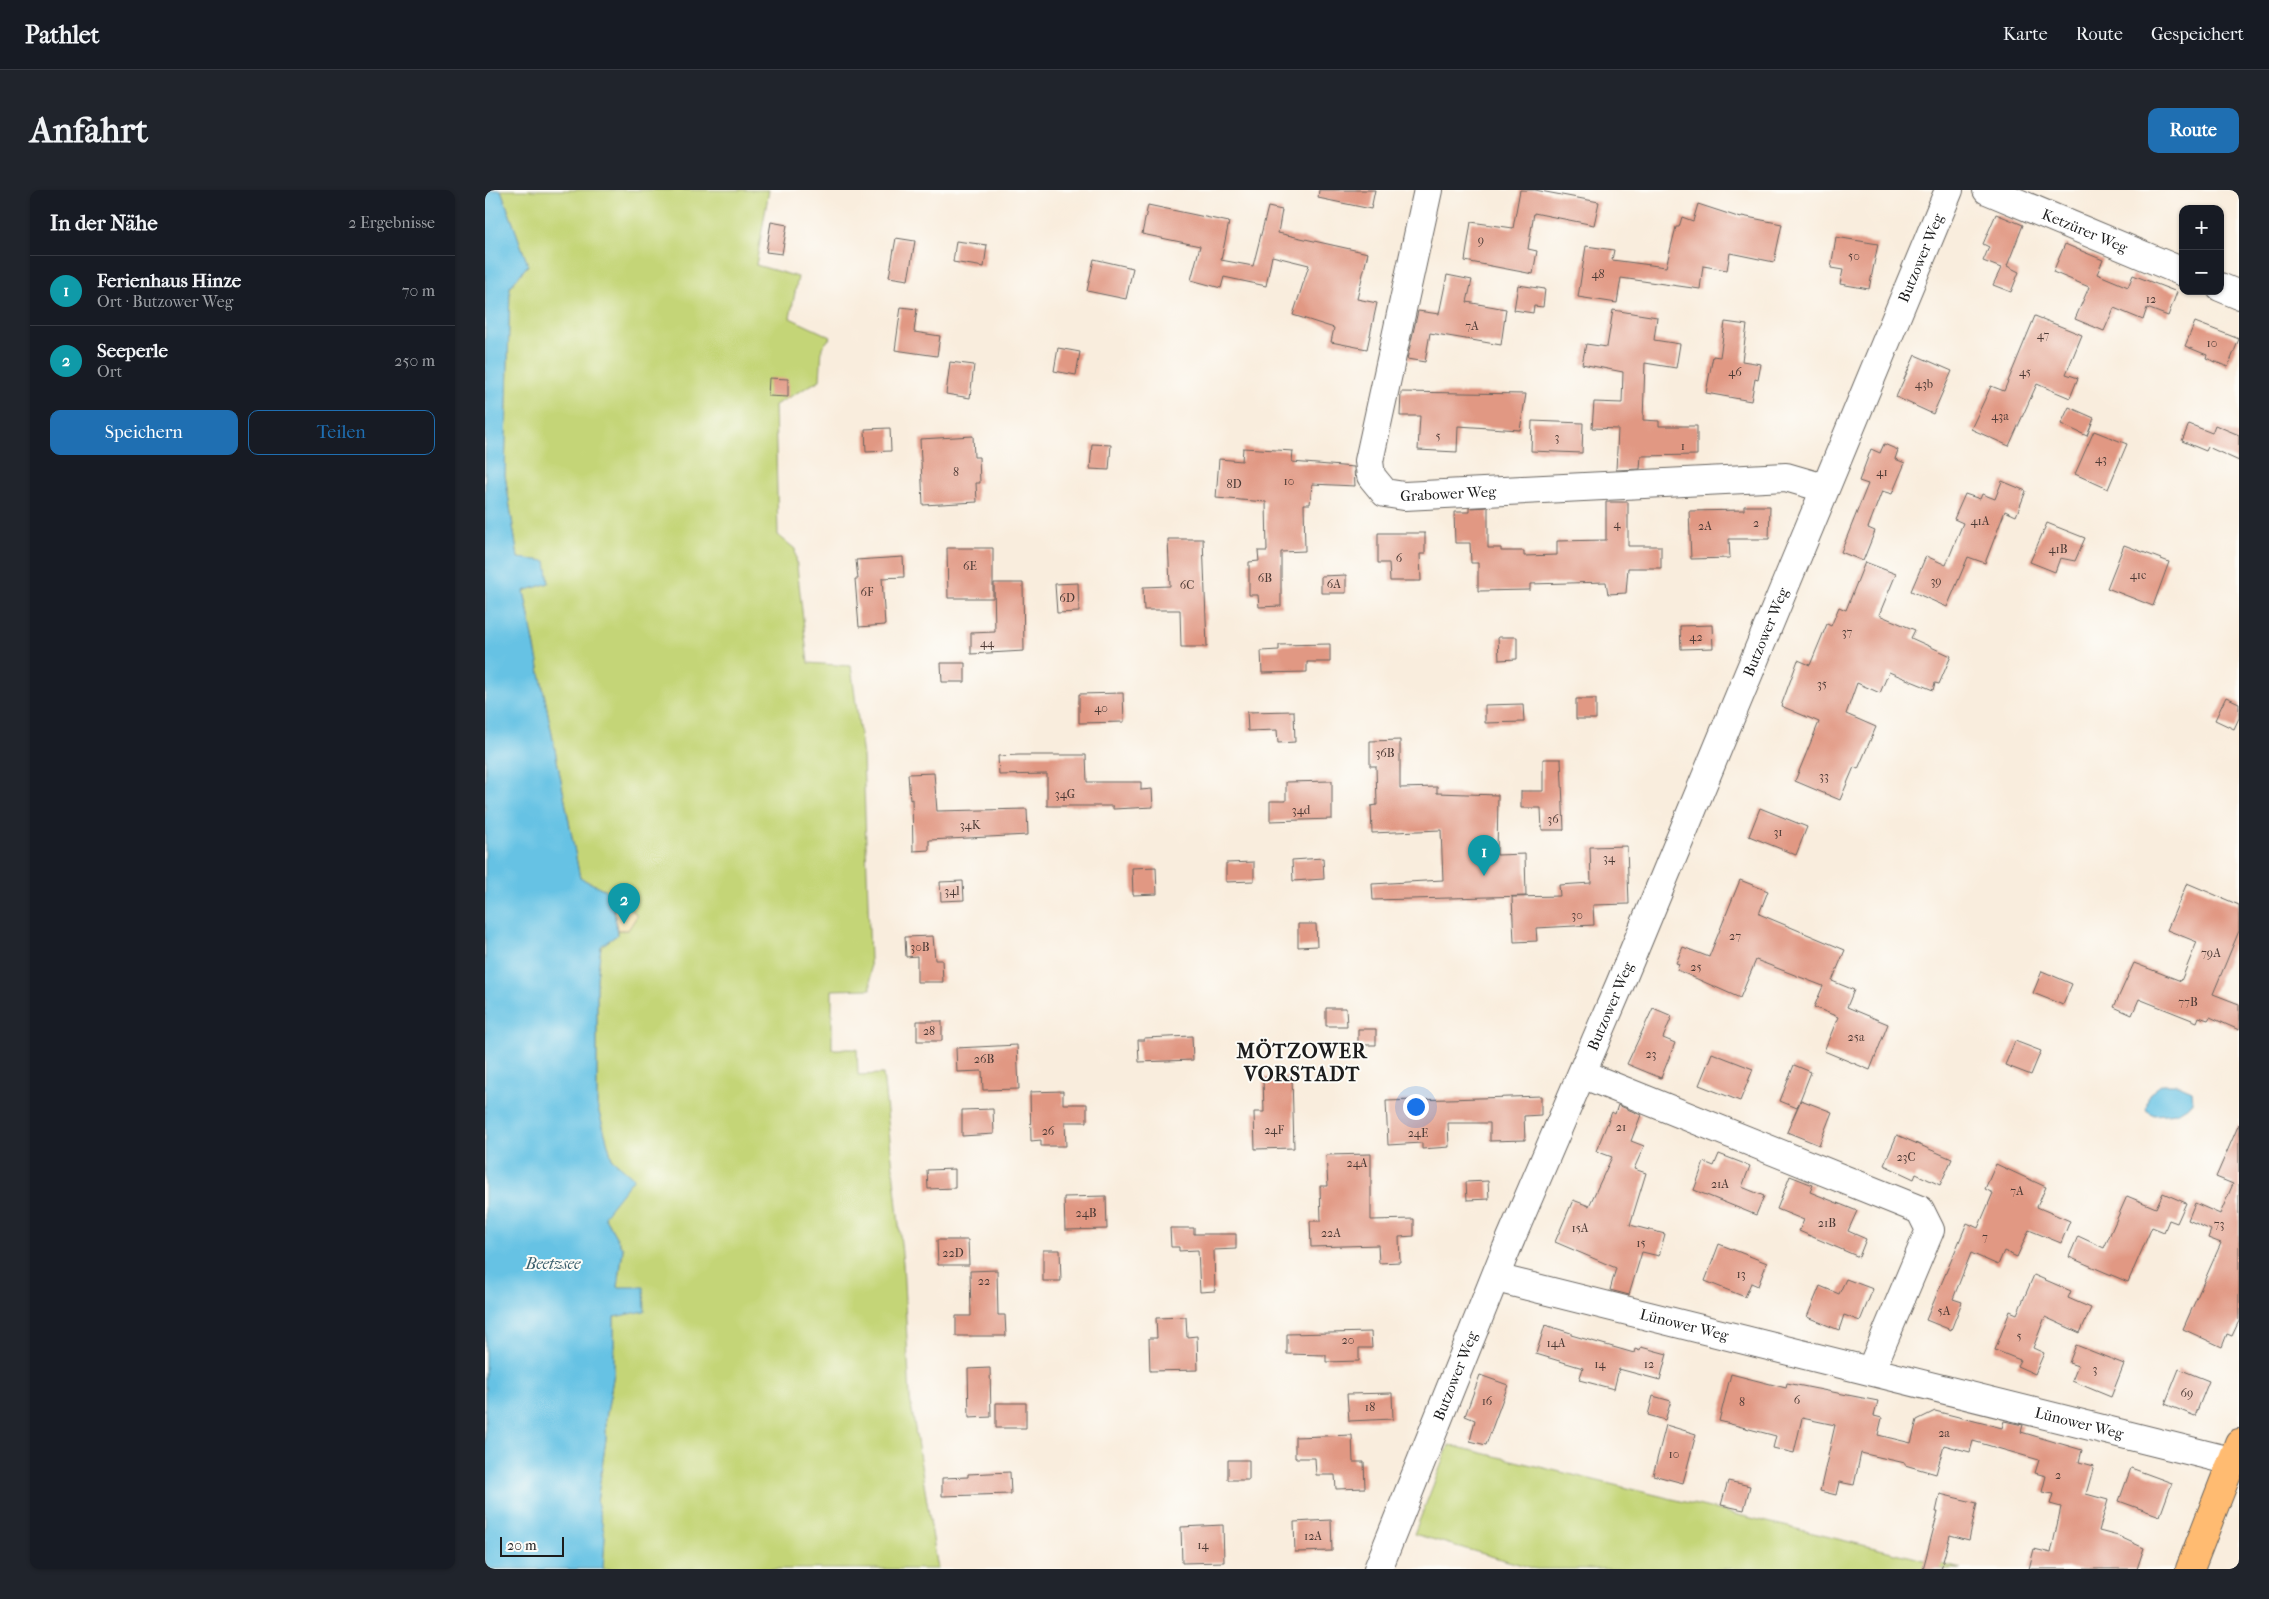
<!DOCTYPE html>
<html lang="de">
<meta charset="utf-8">
<style>
:root{--surface:#171b24;--page:#20242c;--text:#f1f3f6;--muted:#9ea1a6;--line:#363941;--accent:#1f6fb2}
body{margin:0;font-family:"IM FELL French Canon",serif;background:var(--page);color:var(--text)}
.controls{position:absolute;right:15px;top:15px;display:grid;overflow:hidden;border-radius:10px;box-shadow:0 1px 4px #0004}
.controls button{width:45px;height:45px;display:grid;place-items:center;padding:0;border:0;border-bottom:1px solid var(--line);background:var(--surface);color:var(--text);font:25px sans-serif}
.scale{position:absolute;left:15px;bottom:12px;width:64px;box-sizing:border-box;padding-left:5px;border:2px solid #1c1c1c;border-top:0;font-size:14px;line-height:18px;white-space:nowrap;color:#1c1c1c;-webkit-text-stroke:4px #fdfcf7;paint-order:stroke}
.you{position:absolute;left:930px;top:916px;width:18px;height:18px;margin:-12px;border:4px solid #fff;border-radius:50%;background:#1a73e8;box-shadow:0 0 0 8px #1a73e833}
.badge{display:grid;place-items:center;width:32px;height:32px;border-radius:50%;background:var(--accent);color:#fff;font-size:16px;font-weight:700}
.pin{position:absolute;translate:-50% -41px;filter:drop-shadow(0 1px 2px #0008)}
.pin::after{content:'';position:absolute;top:26px;width:18px;height:15px;background:inherit;clip-path:polygon(0 0,100% 0,50% 100%)}
.list{margin:0;padding:0;list-style:none}
h2{display:flex;justify-content:space-between;align-items:center;height:65px;margin:0;padding:0 20px;font-size:21px}
h2 small{font-size:16px;font-weight:400;color:var(--muted)}
.list li{display:grid;grid-template-columns:32px 1fr auto;gap:15px;align-items:center;box-sizing:border-box;height:70px;padding:0 20px;border-top:1px solid var(--line)}
.list b{display:block;font-size:19px;white-space:nowrap}
.list p{margin:0;font-size:16px;white-space:nowrap;color:var(--muted)}
.list em{font-size:16px;font-style:normal;color:var(--muted)}
.actions{display:flex;gap:10px;padding:15px 20px}
.actions a{flex:1;padding:11px 0;border:1px solid var(--accent);border-radius:10px;text-align:center;font-size:18px;color:var(--accent)}
.actions .main{background:var(--accent);color:#fff}
.map{position:relative;flex:none;width:1754px;height:1379px;overflow:hidden;border-radius:10px}
header{display:flex;align-items:center;gap:30px;box-sizing:border-box;height:70px;padding:0 25px;background:var(--surface);border-bottom:1px solid var(--line)}
header strong{font-size:24px}
nav{display:flex;gap:28px;margin-inline-start:auto;font-size:18px}
.intro{display:flex;align-items:center;justify-content:space-between;box-sizing:border-box;height:120px;padding:0 30px}
h1{margin:0;font-size:35px}
.button{padding:12px 22px;border-radius:10px;background:var(--accent);color:#fff;font-size:18px;font-weight:700}
main{display:flex;gap:30px;padding:0 30px}
aside{flex:1;background:var(--surface);border-radius:10px;box-shadow:0 1px 4px #0004}
.map>svg:first-child{display:block}
.green{fill:#c4d577;stroke:#70784a}
.sand{fill:#eeda9e;stroke:#857b5d}
.water{fill:#66c2e4;stroke:#416f80}
.building{fill:#e19883}
.lines{fill:none;stroke-linecap:round;stroke-linejoin:round}
.minor-casing{stroke:#696560;stroke-width:30}
.major-casing{stroke:#696560;stroke-width:30}
.minor{stroke:#fff;stroke-width:28}
.major{stroke:#ffbb71;stroke-width:28}
.labels{text-anchor:middle;stroke-width:4;stroke-linejoin:round;paint-order:stroke}
.number-label{font-size:12px;fill:#4d3b36}
.street-label{font-size:15px;fill:#1c1c1c;stroke:#fdfcf7}
.water-label{font-size:16px;font-style:italic;fill:#3a5e6c;stroke:#fdfcf7}
.district-label{font-size:20px;font-weight:bold;letter-spacing:1px;fill:#1c1c1c;stroke:#fdfcf7}
</style>
<header>
<strong>Pathlet</strong>
<nav><a>Karte</a><a>Route</a><a>Gespeichert</a></nav>
</header>
<div class="intro"><h1>Anfahrt</h1><a class="button">Route</a></div>
<main>
<aside>
<h2>In der Nähe<small>2 Ergebnisse</small></h2>
<ul class="list">
<li><span class="badge" style="background:#0f9aa8">1</span><div><b>Ferienhaus Hinze</b><p>Ort · Butzower Weg</p></div><em>70 m</em></li>
<li><span class="badge" style="background:#0f9aa8">2</span><div><b>Seeperle</b><p>Ort</p></div><em>250 m</em></li>
</ul>
<div class="actions"><a class="main">Speichern</a><a>Teilen</a></div>
</aside>
<div class="map">
<svg width="1754" height="1379" viewBox="0 0 1754 1379">
<rect width="100%" height="100%" fill="#fdfcf7"/>
<filter id="ink" filterUnits="userSpaceOnUse"><feTurbulence type="fractalNoise" baseFrequency=".02" numOctaves="2"/><feDisplacementMap in="SourceGraphic" scale="10" xChannelSelector="R" yChannelSelector="G"/><feConvolveMatrix kernelMatrix="1 2 1 2 8 2 1 2 1" color-interpolation-filters="sRGB"/></filter>
<filter id="wash" filterUnits="userSpaceOnUse"><feTurbulence type="fractalNoise" baseFrequency=".0096" numOctaves="4" result="noise"/><feDisplacementMap in="SourceGraphic" scale="20" xChannelSelector="R" yChannelSelector="G"/><feGaussianBlur stdDeviation="1.12" result="paint"/><feColorMatrix in="noise" values="0 0 0 0 0 0 0 0 0 0 0 0 0 0 0 0 0 1.4 0 .05"/><feComposite in="paint" operator="in"/></filter>
<g filter="url(#wash)">
<rect width="100%" height="100%" fill="#f9eddd"/>
<path class="green" d="M16 0H284L271 75 313 87 305 128 346 147 337 157 335 190 290 215 293 345 310 359 323 473 366 476 378 567 386 799 347 800V859H372L373 885 398 884 418 1073 425 1208 453 1379H118L120 1347 112 1312 121 1249V1228L129 1183V1127L160 1120 133 1097 138 1059 119 1026 127 969 112 915V788L116 756 132 745V740H143L147 719 129 716 127 703 95 688 39 400 64 393 33 368 20 285 25 97 43 75Z
M964 1255 1477 1379H1051L929 1344Z"/>
<path class="sand" d="M129 716 147 719 152 726 143 740H132Z"/>
<path class="water" d="M0 0H16L43 75 25 97 20 285 33 368 61 371 64 393 39 401 95 688 127 703 132 745 116 756 112 788V915L127 969 149 988 119 1026 138 1059 133 1097H159L160 1121 129 1127V1183L121 1228V1249L112 1312 120 1347 118 1379H0Z
M1677 894H1691L1707 901 1708 913 1692 923 1669 925 1661 920 1664 904Z"/>
<g id="blocks">
<path class="building" d="M834 0H890L886 19 833 8Z
M1035 0H1050L1114 12 1109 35 1049 23 1043 59 1052 61 1048 84 980 71 986 32 1028 38Z
M1213 14 1256 28 1257 26 1297 34 1289 72 1245 63 1242 80 1218 76 1215 99 1136 88 1132 113 1093 107 1101 56 1129 60 1127 70 1181 77 1191 37H1194L1197 27 1208 31Z
M663 15 744 32 736 70 768 76 783 17 797 20 793 43 883 63 872 109 892 113 882 159 846 152 849 138 808 125 824 75 787 66 781 96 739 87 736 98 706 90 715 56 657 44Z
M1511 24 1538 35 1522 76 1534 82 1526 102 1508 95 1516 78 1498 71 1504 57 1498 54Z
M286 32 302 35 297 64 281 62Z
M1351 47 1393 54 1384 99 1355 94 1358 80 1346 78Z
M411 48 430 51 423 90 404 87Z
M471 51 502 55 499 77 468 72Z
M1580 54 1618 70 1612 84 1643 97 1648 85 1692 102 1683 126 1662 118 1658 130 1629 118 1619 141 1590 129 1604 97 1568 82Z
M609 69 648 78 641 109 602 101Z
M962 85 987 90 982 112 1021 119 1016 155 945 143 940 172 922 169 933 121 954 124Z
M1033 95 1060 99 1058 117 1049 116 1048 123 1029 120Z
M416 117 432 119 429 142 455 146 452 166 410 160Z
M1128 120 1172 127 1169 150 1195 154 1191 178 1160 173 1158 230 1174 231V236H1212V265L1156 266 1155 279 1131 280 1133 239 1107 238 1109 212 1137 213 1138 182 1097 174 1101 154 1122 157Z
M1550 126 1597 145 1581 184 1593 188 1585 208 1552 194 1524 256 1486 239 1506 196 1519 201Z
M1240 132 1262 135 1257 171 1276 174 1273 190 1270 189 1266 211 1221 203 1228 166 1235 167Z
M1710 132 1754 149 1743 177 1721 168 1722 165 1700 156Z
M573 158 595 162 591 185 569 181Z
M1430 165 1467 181 1448 224 1411 207Z
M465 172 489 175 485 208 461 204Z
M284 188 303 189V207L283 206Z
M916 202 1041 204 1035 240 973 236 972 262 933 260 935 226H915Z
M1584 217 1609 228 1602 246 1576 234Z
M1047 231 1098 233 1097 263 1046 261Z
M1704 234 1727 243 1730 235 1754 245V271L1723 257 1721 261 1697 251Z
M405 238 406 261 381 262 380 239Z
M1609 241 1642 254 1623 299 1590 284Z
M488 246 489 267H494L495 293H491L492 312 438 315 435 249Z
M607 254 626 255 624 280 605 279Z
M1399 254 1413 260 1410 269 1420 273 1407 304 1397 301 1383 338 1390 341 1378 371 1356 362 1383 294 1374 291 1386 259 1395 263Z
M758 258 808 261 807 272 869 277 870 296 827 294 825 314H819L820 361 796 362V416L774 417 773 405H764V372L774 371 773 361H782L781 312 731 308 734 269 757 271Z
M1517 291 1541 301 1531 326 1520 321 1500 373 1483 367 1462 417 1426 401 1441 366 1461 375 1478 333 1469 329 1480 304 1495 309 1497 304 1510 309Z
M1121 312H1143V356H1176V378H1143L1141 403 1123 404 1121 392 1045 394V400L993 401V373H986L985 353H970L969 322H984V318L1003 317V358H1016V361H1039V366L1072 365V351L1121 350Z
M1259 316H1285L1284 349H1244L1245 368 1206 369 1204 321 1259 320Z
M1562 333 1600 348 1590 371 1575 368 1570 382 1545 372Z
M893 343H940V364H935L936 391H905L904 373H893Z
M683 349H718L722 457H696L695 420H659L658 397 685 396Z
M1639 355 1684 372 1668 416 1622 398Z
M462 358H508V408H463Z
M418 367 419 387 397 388 400 435 374 437 370 389H373L371 370Z
M1380 372 1411 384 1394 425 1430 440 1426 448 1466 466 1454 494 1450 493 1448 500 1404 482 1395 503 1372 493 1361 524 1391 537 1373 579 1369 577 1355 610 1310 591 1334 532 1296 516 1313 470 1325 475 1342 434 1346 436 1354 417 1361 420Z
M861 385V403H836V386Z
M509 393H538L539 461 486 464V443L510 442Z
M593 393 594 422 572 423 570 394Z
M1227 435 1228 458 1196 459 1195 436Z
M1013 447H1032V469L1014 470Z
M845 454V472H822V482L777 483 776 461 794 460V455Z
M456 473H480V492H457Z
M638 503 639 532 594 533V504Z
M1741 507 1754 513V528L1749 539 1730 530Z
M1091 509H1111V529H1091Z
M1038 514 1039 532 1000 533V515Z
M809 521 810 552 793 553 792 540 763 541 762 522Z
M915 550V598L952 597V603L1013 605 1012 665 1040 664 1041 706 888 710 887 694 958 690 956 640 887 643 886 616 892 615 891 576H885V551Z
M534 565H601L602 592H656V600L667 599 668 617 628 619V616H562V584L514 585 513 566Z
M1058 569H1076L1079 640H1057L1056 618H1036V601H1058Z
M449 583 452 621 542 619 543 645 444 650V660L428 661 427 609 425 610 423 584Z
M847 591V629L785 631V611H801V592Z
M1275 618 1322 637 1311 665 1264 646Z
M1142 656 1144 714 1108 715 1109 735 1051 738 1052 751 1029 752 1027 707 1075 706 1074 695 1106 693 1105 657Z
M838 668 839 689 808 691 807 670Z
M769 672V691L741 692V673Z
M671 677 672 704 648 705 647 678Z
M1255 690 1283 701 1274 724 1360 760 1347 791 1369 800 1362 817 1403 834 1385 880 1339 861 1353 827 1329 817 1338 796 1271 770 1255 808 1192 780 1194 774 1191 773 1198 757 1224 767Z
M478 691 479 710 456 711 455 692Z
M1702 693 1754 715V741L1728 804 1754 814V840L1725 827 1723 830 1714 827 1712 832 1654 809 1647 825 1629 817 1649 773 1696 791 1712 752 1682 740Z
M813 734H831L832 756 813 757Z
M448 746 450 770H457L458 792H432V766L421 767 420 747Z
M1557 781 1587 794 1578 815 1548 803Z
M841 818H861L862 836H841Z
M1168 818 1187 826 1178 848 1190 853 1176 888 1142 874Z
M432 831H457V851H432Z
M873 839H891V855H873Z
M707 846 708 870 654 872 653 850H659V848Z
M1530 851 1556 861 1546 885 1520 875Z
M532 855 534 899 498 900 497 881 472 882 471 858Z
M1227 863 1268 879 1255 911 1214 895Z
M1309 875 1326 882 1312 918 1295 911Z
M807 887 809 958 770 959 769 922H779L778 888Z
M578 901V914H602V932H580L581 956H556V950L546 951 545 902Z
M1056 906V925L1039 926 1040 950 1005 951V933H963L964 957 937 959V953L903 955 901 911Z
M1316 910 1347 922 1334 955 1302 942Z
M1133 915 1156 925 1146 951 1159 956 1149 979 1161 983 1145 1035 1180 1044 1174 1066 1157 1062 1144 1105 1125 1100 1131 1078 1070 1052 1088 1010 1104 1016 1127 967 1111 961 1127 922 1130 924Z
M508 919 509 944 477 946V920Z
M1754 934V1131L1747 1146 1742 1144 1737 1157 1698 1139 1736 1053 1723 1048 1726 1040 1703 1030 1710 1013 1735 1024 1748 994 1731 987Z
M1412 945 1467 969 1455 995 1431 984 1429 989 1399 975Z
M886 964V1030L929 1029V1046L914 1047 915 1072 894 1073 893 1055 826 1057 825 1031H836L835 996H843L841 965Z
M1234 964 1265 976 1257 997 1279 1006 1271 1025 1209 1000 1219 972 1229 976Z
M1511 974 1561 997 1552 1017 1585 1031 1576 1053 1544 1040 1532 1067 1519 1061 1513 1075 1486 1063 1468 1109 1477 1112 1466 1140 1441 1130 1482 1033 1493 1038 1508 1003 1500 999Z
M470 979V998L443 999 442 980Z
M1305 986 1328 995 1325 1002 1372 1021 1363 1041 1381 1049 1374 1067 1314 1041 1319 1030 1292 1019Z
M1003 991 1004 1009 982 1010 981 992Z
M1678 1003 1701 1013 1692 1033 1684 1030 1679 1042 1667 1037 1643 1092 1584 1067 1593 1046 1619 1058 1642 1006 1671 1018Z
M621 1006 622 1039 580 1040 579 1007Z
M685 1038H709V1044H751V1059L729 1060 730 1101 715 1102 713 1060 694 1061V1057H686Z
M452 1050H483L484 1075H453Z
M1234 1054 1282 1073 1273 1096 1266 1093 1260 1107 1220 1091Z
M558 1060H575L576 1091H558Z
M512 1080 513 1125H520L521 1146H471V1126H486L485 1081Z
M1549 1085 1586 1101 1583 1108 1606 1118 1595 1143 1560 1127 1548 1158 1559 1163 1550 1184 1532 1176 1535 1170 1510 1160 1525 1121 1532 1124Z
M1361 1089 1388 1099 1375 1131 1359 1125 1354 1140 1322 1127 1335 1096 1354 1104Z
M701 1127 702 1147 712 1146 713 1180 665 1181 664 1148H672L671 1128Z
M1060 1135 1086 1143V1145L1149 1163 1150 1159 1155 1161 1156 1157 1182 1164 1175 1190 1134 1179 1129 1199 1094 1190 1098 1178 1051 1164Z
M886 1142 887 1158H874V1171L841 1172V1165L802 1164V1144Z
M1591 1155 1639 1174 1626 1207 1587 1191 1593 1176 1584 1173Z
M505 1178 506 1227 484 1228 483 1179Z
M1694 1179 1724 1191 1710 1226 1680 1214Z
M1246 1184 1301 1198 1302 1193 1393 1211 1389 1226 1397 1228 1393 1245 1426 1253 1432 1230 1450 1221 1517 1238 1519 1231 1538 1235 1536 1242 1597 1260 1594 1272 1609 1276 1601 1304 1623 1310 1614 1341 1633 1346 1659 1358 1652 1379H1544L1549 1359 1566 1363 1576 1317 1565 1314 1568 1304 1557 1302 1561 1286 1550 1283 1554 1270 1488 1251 1485 1262 1459 1255 1451 1284 1420 1275V1273L1376 1263 1369 1295 1354 1292 1351 1305 1335 1301 1350 1235 1317 1228 1309 1263 1288 1258 1291 1246 1234 1231Z
M995 1185 1023 1195 1001 1255 985 1251 990 1230 980 1226Z
M907 1203 908 1229 864 1231 862 1204Z
M1168 1206 1186 1211 1180 1230 1163 1225Z
M511 1213H541V1238H511Z
M1181 1235 1211 1244 1198 1293 1168 1285Z
M867 1245 868 1272H879L880 1298 851 1299 850 1285H831L830 1268H810V1247Z
M743 1270H764V1290H743Z
M1646 1278 1687 1293 1675 1326 1634 1311Z
M525 1282 526 1304 457 1306V1288L483 1287V1284Z
M1243 1291 1265 1296 1259 1320 1236 1315Z
M1455 1304 1492 1313 1484 1350 1465 1345 1456 1379H1438L1453 1322H1451Z
M846 1330 847 1361 810 1362 809 1332Z
M738 1335 739 1372 697 1373 696 1337Z"/>
</g>
</g>
<g filter="url(#ink)">
<use href="#blocks" fill-opacity="0" stroke="#696560" stroke-width="1"/>
<g class="lines">
<g class="minor-casing">
<g id="minor">
<path id="s1" d="M943 0 884 271 886 286 900 303 919 306 1301 287 1339 298"/>
<path id="s2" d="M1502 0 1698 82"/>
<path d="M1735 97 1754 105"/>
<path d="M1097 884 1435 1020 1445 1040 1386 1180"/>
<path id="s3" d="M1011 1088 1746 1271"/>
<path id="s4" d="M893 1379 1018 1067 1135 794 1464 0"/>
</g>
</g>
<g class="major-casing">
<path id="major" d="M1705 1379 1754 1253"/>
</g>
<use href="#minor" class="minor"/>
<use href="#major" class="major"/>
</g>
</g>
<g class="labels">
<g class="number-label">
<text x="996" y="54">9</text>
<text x="1369" y="70">50</text>
<text x="1113" y="88">48</text>
<text x="1666" y="113">12</text>
<text x="987" y="140">7A</text>
<text x="1558" y="149">47</text>
<text x="1727" y="157">10</text>
<text x="1250" y="186">46</text>
<text x="1540" y="186">45</text>
<text x="1439" y="198">43b</text>
<text x="1515" y="230">43a</text>
<text x="953" y="250">5</text>
<text x="1072" y="251">3</text>
<text x="1198" y="260">1</text>
<text x="1616" y="273">43</text>
<text x="471" y="286">8</text>
<text x="1397" y="286">41</text>
<text x="804" y="295">10</text>
<text x="749" y="298">8D</text>
<text x="1495" y="335">41A</text>
<text x="1271" y="337">2</text>
<text x="1132" y="338">4</text>
<text x="1220" y="340">2A</text>
<text x="1573" y="363">41B</text>
<text x="914" y="372">6</text>
<text x="485" y="380">6E</text>
<text x="1653" y="389">41c</text>
<text x="780" y="392">6B</text>
<text x="1451" y="395">39</text>
<text x="849" y="398">6A</text>
<text x="702" y="399">6C</text>
<text x="382" y="406">6F</text>
<text x="582" y="412">6D</text>
<text x="1362" y="446">37</text>
<text x="1211" y="451">42</text>
<text x="502" y="457">44</text>
<text x="1337" y="498">35</text>
<text x="616" y="522">40</text>
<text x="900" y="567">36B</text>
<text x="1339" y="590">33</text>
<text x="580" y="608">34G</text>
<text x="816" y="624">34d</text>
<text x="1068" y="633">36</text>
<text x="485" y="639">34K</text>
<text x="1293" y="646">31</text>
<text x="1124" y="672">34</text>
<text x="467" y="705">34l</text>
<text x="1092" y="729">30</text>
<text x="1250" y="750">27</text>
<text x="435" y="761">30B</text>
<text x="1726" y="767">79A</text>
<text x="1211" y="781">25</text>
<text x="1703" y="816">77B</text>
<text x="444" y="845">28</text>
<text x="1371" y="851">25a</text>
<text x="1166" y="868">23</text>
<text x="499" y="873">26B</text>
<text x="1136" y="941">21</text>
<text x="789" y="944">24F</text>
<text x="563" y="945">26</text>
<text x="933" y="947">24E</text>
<text x="1421" y="971">23C</text>
<text x="872" y="977">24A</text>
<text x="1235" y="998">21A</text>
<text x="1532" y="1005">7A</text>
<text x="601" y="1027">24B</text>
<text x="1342" y="1037">21B</text>
<text x="1734" y="1038">73</text>
<text x="1095" y="1042">15A</text>
<text x="846" y="1047">22A</text>
<text x="1500" y="1051">7</text>
<text x="1156" y="1057">15</text>
<text x="468" y="1067">22D</text>
<text x="1256" y="1088">13</text>
<text x="499" y="1095">22</text>
<text x="1459" y="1125">5A</text>
<text x="1534" y="1150">5</text>
<text x="863" y="1154">20</text>
<text x="1071" y="1157">14A</text>
<text x="1115" y="1178">14</text>
<text x="1164" y="1178">12</text>
<text x="1610" y="1183">3</text>
<text x="1702" y="1207">69</text>
<text x="1312" y="1214">6</text>
<text x="1002" y="1215">16</text>
<text x="1257" y="1216">8</text>
<text x="885" y="1221">18</text>
<text x="1459" y="1247">2a</text>
<text x="1189" y="1268">10</text>
<text x="1573" y="1289">2</text>
<text x="828" y="1350">12A</text>
<text x="718" y="1359">14</text>
</g>
<g class="street-label">
<text dy="5" stroke="none"><textPath href="#s2" startOffset="106">Ketzürer Weg</textPath></text>
<text dy="5" stroke="none"><textPath href="#s4" startOffset="1419">Butzower Weg</textPath></text>
<text dy="5" stroke="none"><textPath href="#s1" startOffset="378">Grabower Weg</textPath></text>
<text dy="5" stroke="none"><textPath href="#s4" startOffset="1014">Butzower Weg</textPath></text>
<text dy="5" stroke="none"><textPath href="#s4" startOffset="609">Butzower Weg</textPath></text>
<text dy="5" stroke="none"><textPath href="#s3" startOffset="194">Lünower Weg</textPath></text>
<text dy="5" stroke="none"><textPath href="#s4" startOffset="208">Butzower Weg</textPath></text>
<text dy="5" stroke="none"><textPath href="#s3" startOffset="601">Lünower Weg</textPath></text>
</g>
<g class="water-label">
<text x="68" y="1079">Beetzsee</text>
</g>
<g class="district-label">
<text x="817" y="868">MÖTZOWER<tspan x="817" dy="23">VORSTADT</tspan></text>
</g>
</g>
</svg>
<div class="controls">
<button>+</button>
<button>−</button>
</div>
<div class="scale">20 m</div>
<div class="you"></div>
<div class="pin badge" style="left:999px;top:686px;background:#0f9aa8">1</div>
<div class="pin badge" style="left:139px;top:734px;background:#0f9aa8">2</div>
</div>
</main>
